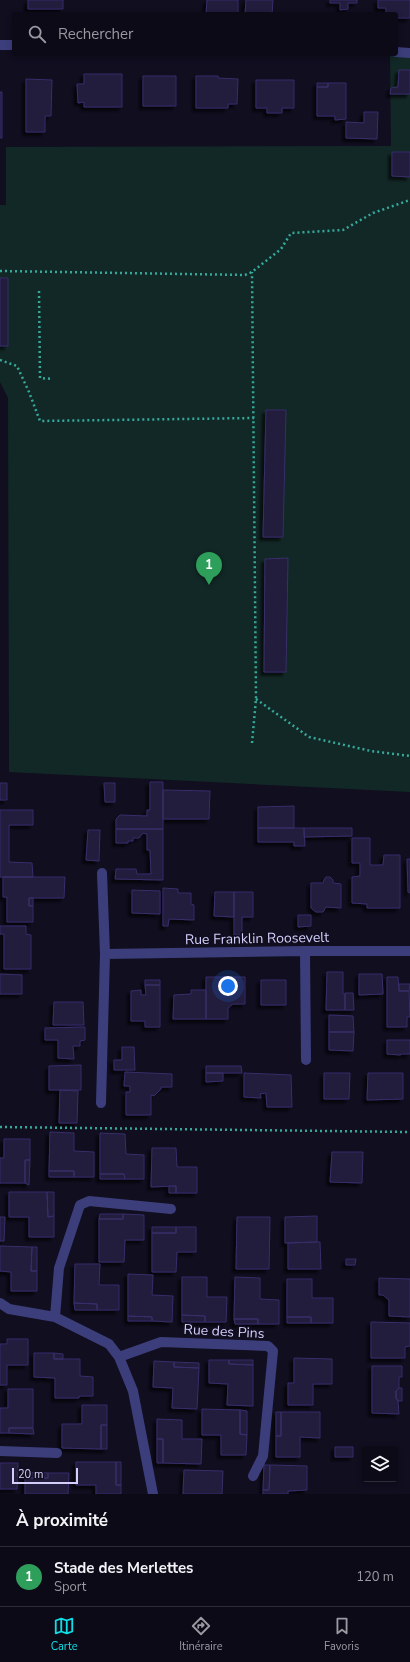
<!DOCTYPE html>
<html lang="fr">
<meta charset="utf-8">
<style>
:root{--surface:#0c0a17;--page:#151320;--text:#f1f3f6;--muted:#9a9aa1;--line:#2c2b36;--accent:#10dee6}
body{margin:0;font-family:"Nunito Sans",sans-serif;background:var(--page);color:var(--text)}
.controls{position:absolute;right:12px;bottom:12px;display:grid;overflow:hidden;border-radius:4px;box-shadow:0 2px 6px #0003}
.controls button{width:36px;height:36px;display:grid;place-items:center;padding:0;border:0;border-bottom:1px solid var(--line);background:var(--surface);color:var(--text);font:20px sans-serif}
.scale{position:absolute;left:12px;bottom:10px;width:66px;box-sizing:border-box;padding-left:4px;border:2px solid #d2cffc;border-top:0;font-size:11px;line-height:14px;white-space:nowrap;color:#d2cffc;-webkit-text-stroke:3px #100e1f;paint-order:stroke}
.you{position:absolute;left:228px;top:986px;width:14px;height:14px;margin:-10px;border:3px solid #fff;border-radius:50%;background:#1a73e8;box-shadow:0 0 0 6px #1a73e833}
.badge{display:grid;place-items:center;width:26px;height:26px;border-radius:50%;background:var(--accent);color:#fff;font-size:13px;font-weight:700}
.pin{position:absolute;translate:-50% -33px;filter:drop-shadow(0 1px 2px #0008)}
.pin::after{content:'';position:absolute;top:21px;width:14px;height:12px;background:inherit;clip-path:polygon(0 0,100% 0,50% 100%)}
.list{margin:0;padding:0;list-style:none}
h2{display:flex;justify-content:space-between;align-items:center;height:52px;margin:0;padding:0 16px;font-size:17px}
h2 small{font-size:13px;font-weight:400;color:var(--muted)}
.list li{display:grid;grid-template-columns:26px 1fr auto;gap:12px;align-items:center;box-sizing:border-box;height:60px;padding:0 16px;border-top:1px solid var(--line)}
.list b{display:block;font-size:15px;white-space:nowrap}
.list p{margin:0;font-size:13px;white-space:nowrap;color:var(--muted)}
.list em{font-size:13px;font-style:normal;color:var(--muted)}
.icon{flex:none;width:22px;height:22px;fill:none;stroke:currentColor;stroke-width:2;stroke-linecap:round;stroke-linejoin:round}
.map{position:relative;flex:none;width:410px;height:1494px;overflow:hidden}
.search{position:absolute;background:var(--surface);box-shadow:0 2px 6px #0003;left:12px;right:12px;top:12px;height:44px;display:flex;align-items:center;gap:10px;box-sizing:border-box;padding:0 14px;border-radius:4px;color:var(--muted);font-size:15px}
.sheet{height:112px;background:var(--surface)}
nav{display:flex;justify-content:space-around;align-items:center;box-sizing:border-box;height:56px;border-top:1px solid var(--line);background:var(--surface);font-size:11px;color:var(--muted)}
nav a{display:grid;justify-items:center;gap:2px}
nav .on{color:var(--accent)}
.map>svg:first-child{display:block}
.green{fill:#122826}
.building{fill:#201b3e;stroke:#372f69;filter:url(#shadow)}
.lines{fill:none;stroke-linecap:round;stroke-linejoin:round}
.path{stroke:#36a99b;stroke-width:2.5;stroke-dasharray:2 3;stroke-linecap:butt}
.minor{stroke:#3c3e7b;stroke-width:10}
.labels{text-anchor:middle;stroke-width:3.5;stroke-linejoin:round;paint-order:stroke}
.street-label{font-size:14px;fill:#d2cffc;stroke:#100e1f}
</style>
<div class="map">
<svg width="410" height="1494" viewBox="0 0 410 1494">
<defs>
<filter id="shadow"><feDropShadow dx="-3.5" dy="3.5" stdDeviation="1" flood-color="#0009"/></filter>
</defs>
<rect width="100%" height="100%" fill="#100e1f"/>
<path class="green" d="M410 53V792L9 772 8 398 0 382V205H6V147L391 146 390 54Z"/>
<path class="building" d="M28 0H63V9H28Z
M207 0H238V14H206Z
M246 0H273L272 14H245Z
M330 0H357V3H348V9L340 10V3H330Z
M378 0H410V18H396V14H386V8H378Z
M399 70H410V94H390L391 88 398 87Z
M84 74H122V107H84V102L78 103 77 84H84Z
M143 76H176V106H143Z
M196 76H218V78L238 79 237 104H228V108H196Z
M26 79 52 80 51 116H45V132H26Z
M256 80H294V108H282V113H267V108H256Z
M317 83H328V87H317Z
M328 83H346V119L335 120V116H317V87H328Z
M0 92H2V138H0Z
M364 112H378L377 139 346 138V122L364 123Z
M392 152H410V177L392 176Z
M0 278H8V346H0Z
M266 410H286L283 537H263Z
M288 558 286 672H264L265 559Z
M150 782H163V829H116V819L120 815 147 816V810H150Z
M0 783H7V800H0Z
M104 783H115V802H105Z
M163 790 210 791 209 819H163Z
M294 806V828H258V807Z
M0 810H33V825H9V862L32 863 33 877H0Z
M258 828H304L305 846H294V842H258Z
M304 828H352V836L304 837Z
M116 829H163V880L115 879 116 869H136L137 874H151L150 850H147V834L143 833 139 838H133V841H128V843H116Z
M88 830H100L99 861 86 860Z
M352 838H370V865H383L384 855H400V908H367V904L352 903V877L360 876V863H352Z
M407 859H410V893L408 892Z
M3 877H65L64 898H29V906H33V922H7V897H3Z
M326 877H330L333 880V883L341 884V908L326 907 323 912H316L311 908V883H323L324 880Z
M163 888 178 889V893H191V904L194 905V920L169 919 168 926H163Z
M132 890 160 891V914L132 913Z
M215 892H234V917L214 916Z
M234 892H253V917H242V935H234Z
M29 898H33V906H29Z
M298 915H311V926L298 927Z
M0 926H26V934L31 935V969H4V934H0Z
M327 972H343V994H345V1010H326Z
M0 974 22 975V994H0Z
M359 974H382L383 994 359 995Z
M206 977H245V1004H233L228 1008V1019H206Z
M387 977H398L399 991H409L410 1017H407V1027H387Z
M145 980H160V985H145Z
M261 980H286V1005H261Z
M399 984H410L409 991H399Z
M145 985H160V1027H145V1021H131V991L141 990V995H146Z
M191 990H206V1019H173L174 995 191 994Z
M345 993H353L354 1010H345Z
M54 1002H83L84 1025H53Z
M329 1015 353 1016 354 1032H329Z
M85 1027V1040L80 1041V1046H73L74 1059 58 1058V1040H45V1028Z
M329 1032H354L353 1051 329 1050Z
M387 1040H410V1054H402L400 1055 387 1054Z
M122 1047H134L135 1070H114V1060H122Z
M81 1065V1090H49V1066Z
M206 1066H241L242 1073H206Z
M125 1072 172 1074V1087H161V1089L154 1096 151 1095V1115H126V1092H130V1086H124Z
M206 1073H223V1081L206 1082Z
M244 1073 291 1075 292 1107H267L266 1093 260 1094 261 1098 244 1097Z
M324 1073H350L349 1099H324Z
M368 1073H403V1099L367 1100Z
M60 1090 78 1091 77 1123H59Z
M50 1132 74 1133V1151L94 1152V1177H74V1171H49Z
M100 1133 125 1134 126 1154 144 1155V1179H125L124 1174H100Z
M4 1139H30V1160H25V1183H0V1158H4Z
M152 1148H176L177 1167H197V1193H176V1186L151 1187Z
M332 1152H363L362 1183 330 1182Z
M25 1160H30L29 1185 25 1183Z
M49 1171H74V1177H49Z
M100 1174H124L125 1179H100Z
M169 1186H176V1193H169Z
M9 1192H47L48 1217 54 1216V1237H29V1217H9Z
M47 1192H54V1216L48 1217Z
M100 1214H123V1219H99Z
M123 1214 144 1215V1240H125L124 1262H99V1219H123Z
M317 1216V1242L285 1243V1217Z
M0 1217H5L4 1241H0Z
M237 1217H270L269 1269H236Z
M152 1227H176V1233H152Z
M176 1227H196V1252H177L176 1272H152V1233H176Z
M317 1242H320L321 1269H288V1243Z
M0 1246 32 1247 31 1271H37V1291H11V1272L0 1271Z
M32 1247H37V1271H31Z
M346 1259H356L355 1265H346Z
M75 1264H100L99 1285H119V1310H97V1304L74 1303Z
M128 1274 153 1275 152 1295 173 1296 172 1322 152 1321V1317L128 1316Z
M182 1277H207V1297H227L226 1322H205V1316L182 1315Z
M235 1277 260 1278V1299L279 1300V1324H258V1319H234Z
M379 1278 410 1279V1317L389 1316V1300L383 1295H379Z
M287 1279H312V1298H333V1323H311V1317H287Z
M74 1303 97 1304V1310H75Z
M182 1315 205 1316V1322H182Z
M128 1316 152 1317V1321H128Z
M287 1317H311V1323H287Z
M234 1319H258V1324H235Z
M371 1322 410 1323V1346L405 1347V1358H371Z
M7 1339H28V1365H7V1385H0V1344H7Z
M34 1353H54V1359H80V1376L93 1377V1396H79V1398H55V1378L34 1377Z
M54 1353 63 1354V1359H54Z
M294 1358 332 1359V1384H313V1405H288V1383H294Z
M209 1360H229V1364L253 1365V1406L227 1405 228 1384 209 1383Z
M229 1360H253V1365L229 1364Z
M154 1361 174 1362V1367L199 1368 197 1409 172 1408 173 1388 153 1387Z
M174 1362 199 1363V1368L174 1367Z
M372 1366H402V1377H399V1388L396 1391V1398L398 1401 399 1414 372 1413Z
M399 1388H402V1401H398L396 1398V1391Z
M8 1389H33V1428H9V1433H0V1408H8Z
M82 1405H107V1425H101V1449L62 1448V1424H82Z
M202 1409 240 1410V1434L247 1435 246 1455H221V1435H202Z
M240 1410 247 1411V1435L240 1434Z
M276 1412H281V1436H276Z
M281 1412H320V1438L300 1437V1457H276V1436H281Z
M157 1419 182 1420V1439H202L201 1464 163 1463V1439H157Z
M101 1425H107V1449H101Z
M9 1428H33L34 1434 9 1433Z
M157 1439H163V1463H157Z
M335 1447H353V1457H335Z
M76 1462H116V1485H121V1494H96V1485H76Z
M116 1462H121V1485H116Z
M0 1463H18L17 1489H0Z
M264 1465H270L269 1490H263Z
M270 1465 307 1466V1490L288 1491V1494H263V1490H269Z
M184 1470 223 1471 222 1494H183Z
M25 1472 48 1473V1478H25Z
M48 1473H69L68 1494H25V1478H48Z"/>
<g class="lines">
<path class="path" d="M0 271 245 275 252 272 281 249 291 233 343 230 373 213 410 200
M39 291 40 378 53 379
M0 360 17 366 29 392 40 421 254 418
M256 699 309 737 371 751 410 756
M252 743 256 699 252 272
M0 1127 410 1132"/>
<path class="minor" d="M0 45H14
M396 52 410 53
M305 951 306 1060
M105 954 305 951H410
M101 1103 105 954 102 873
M0 1303 9 1309 55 1317 109 1344 119 1357 133 1391 153 1494
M55 1317 59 1268 80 1205 89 1201 171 1209
M119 1357 161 1342 268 1346 273 1351 263 1456 253 1476
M0 1451 57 1453"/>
</g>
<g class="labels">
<g class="street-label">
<text transform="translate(257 938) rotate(-1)" y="5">Rue Franklin Roosevelt</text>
<text transform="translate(224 1331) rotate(3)" y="5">Rue des Pins</text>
</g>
</g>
</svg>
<div class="controls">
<button><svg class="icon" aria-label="layers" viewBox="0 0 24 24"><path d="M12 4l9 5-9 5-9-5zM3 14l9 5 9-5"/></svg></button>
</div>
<div class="scale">20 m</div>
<div class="you"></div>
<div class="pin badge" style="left:209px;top:585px;background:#2e9e5b">1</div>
<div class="search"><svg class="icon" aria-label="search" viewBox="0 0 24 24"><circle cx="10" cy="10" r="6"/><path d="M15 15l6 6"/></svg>Rechercher</div>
</div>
<section class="sheet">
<h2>À proximité<small></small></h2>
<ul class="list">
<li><span class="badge" style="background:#2e9e5b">1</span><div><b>Stade des Merlettes</b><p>Sport</p></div><em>120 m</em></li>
</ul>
</section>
<nav>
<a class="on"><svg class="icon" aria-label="map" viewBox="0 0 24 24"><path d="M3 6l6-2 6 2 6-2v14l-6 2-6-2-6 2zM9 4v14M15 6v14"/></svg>Carte</a>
<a><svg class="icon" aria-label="directions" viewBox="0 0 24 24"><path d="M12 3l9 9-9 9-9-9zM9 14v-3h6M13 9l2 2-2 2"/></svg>Itinéraire</a>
<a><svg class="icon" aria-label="saved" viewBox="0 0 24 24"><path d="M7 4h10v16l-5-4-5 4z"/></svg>Favoris</a>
</nav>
